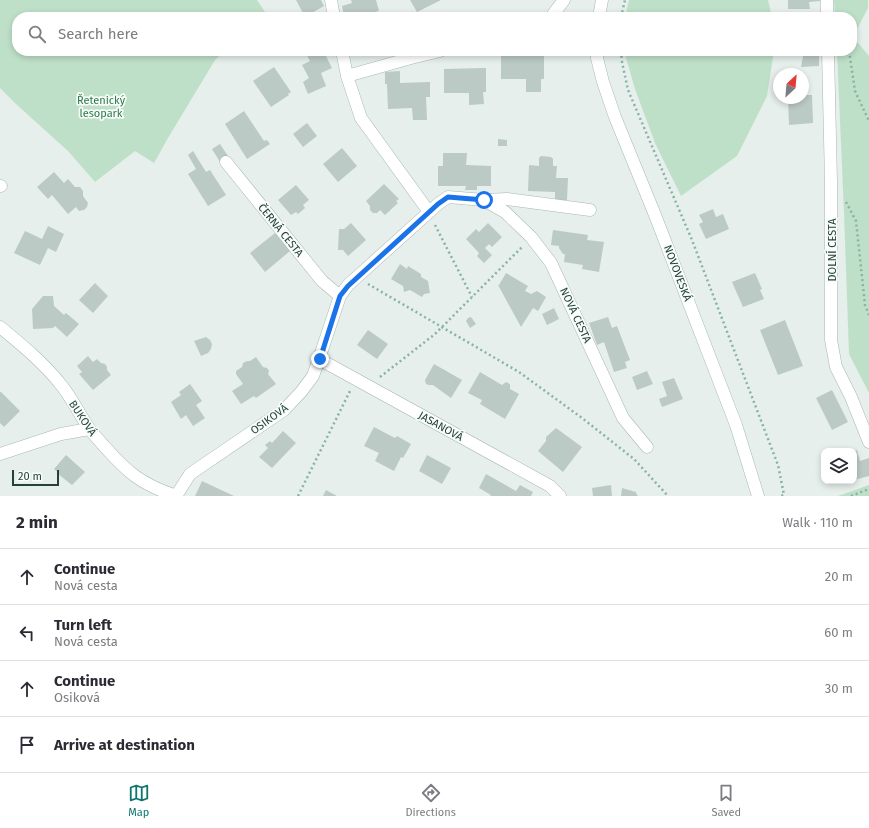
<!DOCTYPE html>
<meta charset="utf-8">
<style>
:root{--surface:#fff;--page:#f7f7f7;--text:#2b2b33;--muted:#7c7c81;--line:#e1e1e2;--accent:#0f766e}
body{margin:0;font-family:"Fira Sans",sans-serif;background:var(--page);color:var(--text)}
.controls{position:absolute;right:12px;bottom:12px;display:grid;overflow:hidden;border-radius:8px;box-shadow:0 2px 6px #0003}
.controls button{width:36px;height:36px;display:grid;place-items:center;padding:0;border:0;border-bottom:1px solid var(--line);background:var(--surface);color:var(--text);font:20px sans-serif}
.compass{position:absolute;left:773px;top:68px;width:36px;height:36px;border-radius:50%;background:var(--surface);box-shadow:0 2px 6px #0003;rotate:26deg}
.scale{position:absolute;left:12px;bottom:10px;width:47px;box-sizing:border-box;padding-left:4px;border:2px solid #24423a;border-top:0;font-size:11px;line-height:14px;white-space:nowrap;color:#24423a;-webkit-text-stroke:3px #f7fbf9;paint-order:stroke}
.stop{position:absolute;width:12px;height:12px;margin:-9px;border:3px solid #1a73e8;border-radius:50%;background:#fff}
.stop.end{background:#1a73e8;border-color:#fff;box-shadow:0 1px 4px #0008}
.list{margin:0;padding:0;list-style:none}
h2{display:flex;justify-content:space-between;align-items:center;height:52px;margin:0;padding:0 16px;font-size:17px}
h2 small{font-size:13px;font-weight:400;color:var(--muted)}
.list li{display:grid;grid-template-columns:26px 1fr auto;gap:12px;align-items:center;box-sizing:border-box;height:56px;padding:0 16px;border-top:1px solid var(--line)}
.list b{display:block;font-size:15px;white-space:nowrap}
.list p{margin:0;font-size:13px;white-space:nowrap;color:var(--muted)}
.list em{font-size:13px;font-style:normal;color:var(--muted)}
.icon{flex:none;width:22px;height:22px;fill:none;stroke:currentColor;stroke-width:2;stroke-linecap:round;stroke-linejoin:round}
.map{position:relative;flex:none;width:869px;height:496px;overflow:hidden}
.search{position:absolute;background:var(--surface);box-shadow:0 2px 6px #0003;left:12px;right:12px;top:12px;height:44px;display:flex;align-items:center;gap:10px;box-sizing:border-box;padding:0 14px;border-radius:16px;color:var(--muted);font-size:15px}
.sheet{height:276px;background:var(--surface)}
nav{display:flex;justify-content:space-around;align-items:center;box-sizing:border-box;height:56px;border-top:1px solid var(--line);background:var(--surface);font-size:11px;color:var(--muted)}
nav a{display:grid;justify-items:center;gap:2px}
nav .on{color:var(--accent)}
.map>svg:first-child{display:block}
.green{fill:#bfe0c8}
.building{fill:#bbcac4}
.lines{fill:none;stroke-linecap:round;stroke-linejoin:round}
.minor-casing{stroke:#a8b8b2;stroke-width:13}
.path{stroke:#86b3a5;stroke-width:2.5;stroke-dasharray:2 3;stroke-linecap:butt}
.minor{stroke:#fff;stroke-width:12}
.route{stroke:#1a73e8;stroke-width:5}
.labels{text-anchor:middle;stroke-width:3.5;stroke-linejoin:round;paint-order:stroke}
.park-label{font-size:11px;fill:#2d7a4b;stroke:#f7fbf9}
.street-label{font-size:11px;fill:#24423a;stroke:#f7fbf9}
</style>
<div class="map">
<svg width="869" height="496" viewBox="0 0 869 496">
<rect width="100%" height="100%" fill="#e6efeb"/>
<path class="green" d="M0 0H257L265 12 260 17H17V51H225L215 60 168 138 154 163 135 151 95 182 68 151 16 104 0 88Z
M629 0H768L772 17H625Z
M834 0H868V8L853 37 869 56V393L849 354 844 213 837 51H852V17H835Z
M624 51H774L767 96 737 156 681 196 655 143 635 89Z
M869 485V496H838Z"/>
<path class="building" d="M296 0H321L324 6 305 17Z
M351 0H376L379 11 356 17H344L342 6 352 3Z
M410 0H441L417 12Z
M788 0H820V1L809 2 810 9H788Z
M305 51H326L327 53 325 54 332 68 321 73 326 86 308 94 303 82 309 78 302 65 310 61Z
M804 51H819V66L801 67Z
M501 54 544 55V79H541V92H526V79H501Z
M274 67 291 92 288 94 289 95 271 107 253 81Z
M486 68V92H483L484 104 469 105V93H444V69Z
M400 71V83L430 82V97H426L427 120H413L412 108 388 109 387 84H385V72Z
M803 95H812L813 123 789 125 788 98H803Z
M244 111 264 141 267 140 270 144 247 159 225 124Z
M307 123 317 136 303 147 293 134Z
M498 139 507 140V146H498Z
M220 144 228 156 220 162 212 149Z
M342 148 357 166 338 182 323 164Z
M193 151 206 172 210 170 226 195 208 206 188 174 196 169 188 155Z
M443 153H467L466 165 491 166V186H477V190H465L466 186H438V166H443Z
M541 156 551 157 553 159V166H557L556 178H568L567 200H555V192L528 191 529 165 539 166V158Z
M54 172 64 183 68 179 75 187H80L83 191V196L88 203 87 207 84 210 79 211 76 207 68 214 52 195 48 199 37 187Z
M384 184 399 199 396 201 398 203 385 215 380 210 377 213H373L370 210V206L366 201Z
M296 185 309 200 303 205 305 208 298 214 296 212 291 215 278 200Z
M713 209 716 217 723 214 729 229 706 239 699 224 703 222 699 215Z
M351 223 366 240 348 256 343 250H338L339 229H344Z
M488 223 502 237 492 247 489 244 485 248 492 255 484 263 477 256 479 253 466 239 476 229 479 232Z
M48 226 64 234 56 252 48 248 40 265 14 253 25 231 42 239Z
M553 230 588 235 587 240 604 242 599 272 582 269 583 265 564 262 565 254H563L559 248V246L551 245Z
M275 233 290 251 265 272 250 253Z
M400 264 407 269 408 266 421 274V277L428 281 430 293 424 294 422 297 410 290 404 292 403 286 391 279Z
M506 273 528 286 525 291 531 294 537 291 546 297 538 311 533 308 521 327 498 285H499Z
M755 273 762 289 760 290 764 299 743 307 732 282Z
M95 283 108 296 93 313 79 300Z
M43 296H53L54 306 64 315 66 313 79 324 67 337 55 326 53 328 33 329 32 309Z
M554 308 559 319 547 325 542 314Z
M471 317 476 324 470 328 466 321 468 318Z
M608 317 612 328 617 326 630 360 625 362 627 368 614 372 604 342 597 345 589 323Z
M785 320 803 366 778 375 760 330Z
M368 330 388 344 377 359 357 345Z
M206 337 210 340 212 344 211 349 208 353 201 356 194 341Z
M88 356 93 362 97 359 101 363 105 364 107 367V370L111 375 93 390 79 374 82 372 77 366Z
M256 357 263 367 267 368 269 371 268 374 276 384 256 398 254 396 241 404 232 391 243 384 236 374V371L242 367 243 363 247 361H250Z
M434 364 462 380 451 398 433 385H429L426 384 425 380Z
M647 371 653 384 637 390 632 377Z
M480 372 502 385 506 382 510 384V389L519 394 505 419 480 404 482 400 468 393Z
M674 378 683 399 662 407 659 399 667 396 662 382Z
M190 384 202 401 196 405 205 418 193 426 186 415 181 419 171 402 181 395 179 392Z
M832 390 848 422 832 430 816 398Z
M0 392H1L20 411 4 427 0 423Z
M374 427 395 438 397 436 411 444 403 458 401 457 394 471 375 461 379 453 364 446Z
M556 428 582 447 563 472 538 451 546 441V437Z
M283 431 296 443 272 468 259 457 268 448 265 445 270 441 272 443Z
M857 450 860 461 869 458V476L854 480V451Z
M66 455 85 472 72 485 58 474 59 473 54 469Z
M427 455 451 468 442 484 419 471Z
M486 474 516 491 520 485 533 492 531 496H490L491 495 479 488Z
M202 481 234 496H195Z
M611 485 612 496H593L592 488Z
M622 488 636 492V493L638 496H621Z
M326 490 337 496H323Z"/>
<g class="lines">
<g class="minor-casing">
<path id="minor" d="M331 0 334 17
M827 0V17
M551 17 564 0
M599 17 602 0
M342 51 347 76 361 118 429 212
M597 51V58L603 82 615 117 655 215 736 425 758 496
M828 51 831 182V340L836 367 851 397 869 442
M347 76 411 58 440 51
M226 162 322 281 340 296
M0 186H1
M484 200 507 199 590 210
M0 327C22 345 44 363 62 386 72 399 79 413 88 427 93 434 99 440 104 446 128 473 141 484 176 496
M319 359 550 486 560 496
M0 454 61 434 89 429
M176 496 190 474 284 410 301 392 313 376 319 359 340 296 348 285 438 204 448 197 484 200 505 212 531 237 551 263 623 418 647 447"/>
</g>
<path class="path" d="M621 17 625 0
M621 51 622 62 628 90 692 240 778 465 784 495 780 496
M849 51 855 91 869 121
M846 202 856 221 865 305 869 315
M435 225 472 297
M368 284 519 372 582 418 634 459 668 496
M380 377 435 334 522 247
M298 496 350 391
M851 496 869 489"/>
<use href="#minor" class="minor"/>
</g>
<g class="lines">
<path class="route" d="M320 359 340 296 348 286 438 204 448 197 484 200"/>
</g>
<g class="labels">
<g class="park-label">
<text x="101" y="104">Řetenický<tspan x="101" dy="13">lesopark</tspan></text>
</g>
<g class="street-label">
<text transform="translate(281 230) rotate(51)" y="4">ČERNÁ CESTA</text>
<text transform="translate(832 250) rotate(-90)" y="4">DOLNÍ CESTA</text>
<text transform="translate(678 273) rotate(69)" y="4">NOVOVESKÁ</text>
<text transform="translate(576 315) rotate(65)" y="4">NOVÁ CESTA</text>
<text transform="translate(83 418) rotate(56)" y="4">BUKOVÁ</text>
<text transform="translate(269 419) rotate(-36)" y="4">OSIKOVÁ</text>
<text transform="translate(441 426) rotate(29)" y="4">JASANOVÁ</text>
</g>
</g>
</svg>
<div class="controls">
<button><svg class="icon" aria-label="layers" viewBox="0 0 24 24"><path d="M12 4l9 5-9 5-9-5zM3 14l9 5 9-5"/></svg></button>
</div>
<svg class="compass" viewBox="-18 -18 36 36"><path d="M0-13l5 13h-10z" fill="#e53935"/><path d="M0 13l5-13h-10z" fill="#7c7c81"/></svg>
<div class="scale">20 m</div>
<div class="stop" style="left:484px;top:200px"></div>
<div class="stop end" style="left:320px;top:359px"></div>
<div class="search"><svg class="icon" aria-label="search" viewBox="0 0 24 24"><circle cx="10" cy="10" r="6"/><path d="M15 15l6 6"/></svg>Search here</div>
</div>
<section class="sheet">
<h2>2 min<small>Walk · 110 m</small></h2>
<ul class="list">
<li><svg class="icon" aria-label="ahead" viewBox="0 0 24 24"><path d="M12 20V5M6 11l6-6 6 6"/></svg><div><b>Continue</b><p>Nová cesta</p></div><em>20 m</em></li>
<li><svg class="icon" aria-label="left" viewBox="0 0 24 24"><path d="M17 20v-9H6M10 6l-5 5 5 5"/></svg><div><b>Turn left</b><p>Nová cesta</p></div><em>60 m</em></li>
<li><svg class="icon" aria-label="ahead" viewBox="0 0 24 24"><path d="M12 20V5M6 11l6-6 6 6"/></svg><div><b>Continue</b><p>Osiková</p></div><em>30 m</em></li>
<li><svg class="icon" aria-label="arrive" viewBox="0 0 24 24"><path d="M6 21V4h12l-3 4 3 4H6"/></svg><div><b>Arrive at destination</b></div></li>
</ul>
</section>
<nav>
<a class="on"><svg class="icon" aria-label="map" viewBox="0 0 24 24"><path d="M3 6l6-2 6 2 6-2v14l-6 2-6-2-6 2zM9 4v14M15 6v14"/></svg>Map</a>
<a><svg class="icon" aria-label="directions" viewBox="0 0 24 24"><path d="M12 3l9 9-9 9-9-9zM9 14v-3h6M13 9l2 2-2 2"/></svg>Directions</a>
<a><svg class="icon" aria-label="saved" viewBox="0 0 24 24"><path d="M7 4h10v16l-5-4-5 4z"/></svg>Saved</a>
</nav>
